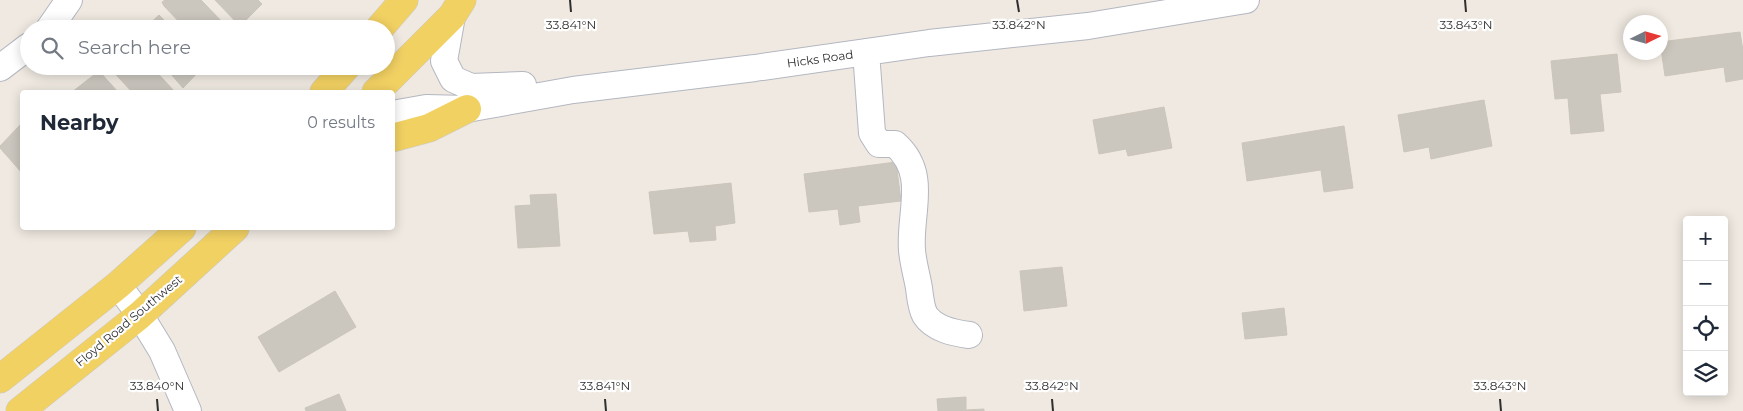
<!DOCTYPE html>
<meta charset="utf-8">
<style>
:root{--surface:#fff;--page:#f2f2f3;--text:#1f2937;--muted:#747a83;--line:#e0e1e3}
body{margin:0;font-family:Montserrat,sans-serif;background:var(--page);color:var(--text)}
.controls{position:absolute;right:15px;bottom:15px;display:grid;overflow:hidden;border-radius:5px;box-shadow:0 2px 12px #0003}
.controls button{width:45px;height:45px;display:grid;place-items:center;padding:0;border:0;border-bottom:1px solid var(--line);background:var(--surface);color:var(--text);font:25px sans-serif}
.compass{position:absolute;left:1623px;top:15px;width:45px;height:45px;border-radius:50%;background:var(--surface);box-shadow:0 2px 12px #0003;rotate:85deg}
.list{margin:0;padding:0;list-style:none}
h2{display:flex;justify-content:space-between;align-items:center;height:65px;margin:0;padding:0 20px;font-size:21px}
h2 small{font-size:16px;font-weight:400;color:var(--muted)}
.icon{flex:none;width:28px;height:28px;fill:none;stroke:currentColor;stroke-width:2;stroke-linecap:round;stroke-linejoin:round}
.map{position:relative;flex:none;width:1743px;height:411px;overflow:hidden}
.search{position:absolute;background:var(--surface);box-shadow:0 2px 12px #0003;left:20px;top:20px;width:375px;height:55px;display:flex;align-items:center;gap:12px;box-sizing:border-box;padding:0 18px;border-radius:28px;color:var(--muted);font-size:19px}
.panel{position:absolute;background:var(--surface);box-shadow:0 2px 12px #0003;left:20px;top:90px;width:375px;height:140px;border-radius:5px}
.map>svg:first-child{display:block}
.building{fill:#cbc7bf;stroke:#cbc5ba}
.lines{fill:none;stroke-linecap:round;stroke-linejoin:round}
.minor-casing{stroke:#b4b7c1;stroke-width:28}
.major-casing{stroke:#c9c9c9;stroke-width:29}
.minor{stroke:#fff;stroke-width:26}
.major{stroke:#f2d163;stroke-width:28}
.ticks{fill:none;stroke:#2e2e2e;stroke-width:2}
.labels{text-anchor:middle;stroke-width:4.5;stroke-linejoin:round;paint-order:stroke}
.street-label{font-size:12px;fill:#2e2e2e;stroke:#fff}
.ticks-label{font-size:12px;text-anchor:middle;fill:#2e2e2e;stroke:#fff;stroke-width:4.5;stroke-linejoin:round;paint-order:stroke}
</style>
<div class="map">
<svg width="1743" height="411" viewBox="0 0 1743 411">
<rect width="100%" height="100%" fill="#efe9e1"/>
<path class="building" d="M165 0H201L229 29H186L164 6 162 2Z
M215 0H258L262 4 240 26Z
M159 15 173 29H144Z
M1740 32 1743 51V79L1726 82 1724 67 1665 76 1660 42Z
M1617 54 1621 92 1600 94 1604 131 1571 134 1568 98 1555 99 1551 61Z
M108 66H151L175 92H132Z
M164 66H204L183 88Z
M99 71 118 92H72Z
M1484 100 1492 146 1431 159 1429 147 1404 152 1398 115Z
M1164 107 1172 148 1128 156 1126 149 1099 154 1093 120Z
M22 123V173L0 148V146Z
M1344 126 1353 188 1324 192 1321 170 1247 181 1242 143Z
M896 162 901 201 858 206 860 222 840 225 838 209 809 212 804 174Z
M731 183 735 223 715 226 716 240 690 242 688 231 654 234 649 192Z
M556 194 560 246 518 248 515 206 531 205 530 195Z
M1062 267 1067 306 1024 311 1020 271Z
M335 291 356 327 279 372 258 337Z
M1284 308 1287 335 1245 339 1242 313Z
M339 394 346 411H306L305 408Z
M966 397V410L984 409V411H938L937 399Z"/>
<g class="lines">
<g class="minor-casing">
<path id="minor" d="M452 16 444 61 453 79 471 87 523 85
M49 29 69 0
M866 52 872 133 879 144H895C929 174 909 212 912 250 913 263 917 276 919 288 920 296 921 308 925 315 934 329 954 333 969 335
M0 68 29 46
M392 114 426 108 467 109 573 90 755 68 929 43 1088 26 1246 0
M118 285 140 315 162 351 188 411"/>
</g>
<g class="major-casing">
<path id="major" d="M379 29 404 0
M324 92 347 66
M376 92 452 16 462 0
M392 138 429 128 467 109
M0 379 118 285 182 228
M20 411 140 315 235 228"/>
</g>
<use href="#minor" class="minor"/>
<use href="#major" class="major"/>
</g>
<path class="ticks" d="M570 0 571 12M1017 0 1019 12M1465 0 1466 12M157 399 158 411M605 399 606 411M1052 399 1053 411M1500 399 1501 411"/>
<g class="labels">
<g class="street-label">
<text transform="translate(820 59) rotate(-8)" y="4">Hicks Road</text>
<text transform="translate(129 321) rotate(-40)" y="4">Floyd Road Southwest</text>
</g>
</g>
<g class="ticks-label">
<text x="571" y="29">33.841°N</text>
<text x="1019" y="29">33.842°N</text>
<text x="1466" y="29">33.843°N</text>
<text x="157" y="390">33.840°N</text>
<text x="605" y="390">33.841°N</text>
<text x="1052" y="390">33.842°N</text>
<text x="1500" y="390">33.843°N</text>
</g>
</svg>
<div class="controls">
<button>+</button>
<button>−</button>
<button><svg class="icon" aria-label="locate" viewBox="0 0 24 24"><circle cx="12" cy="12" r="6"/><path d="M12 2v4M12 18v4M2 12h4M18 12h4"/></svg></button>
<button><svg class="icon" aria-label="layers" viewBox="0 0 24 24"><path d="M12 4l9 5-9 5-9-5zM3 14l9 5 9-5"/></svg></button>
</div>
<svg class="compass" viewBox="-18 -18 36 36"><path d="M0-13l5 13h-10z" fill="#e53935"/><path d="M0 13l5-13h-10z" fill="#747a83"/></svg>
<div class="search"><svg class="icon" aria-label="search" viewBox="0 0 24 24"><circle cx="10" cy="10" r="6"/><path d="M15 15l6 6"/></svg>Search here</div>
<section class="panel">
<h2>Nearby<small>0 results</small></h2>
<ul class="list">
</ul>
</section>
</div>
